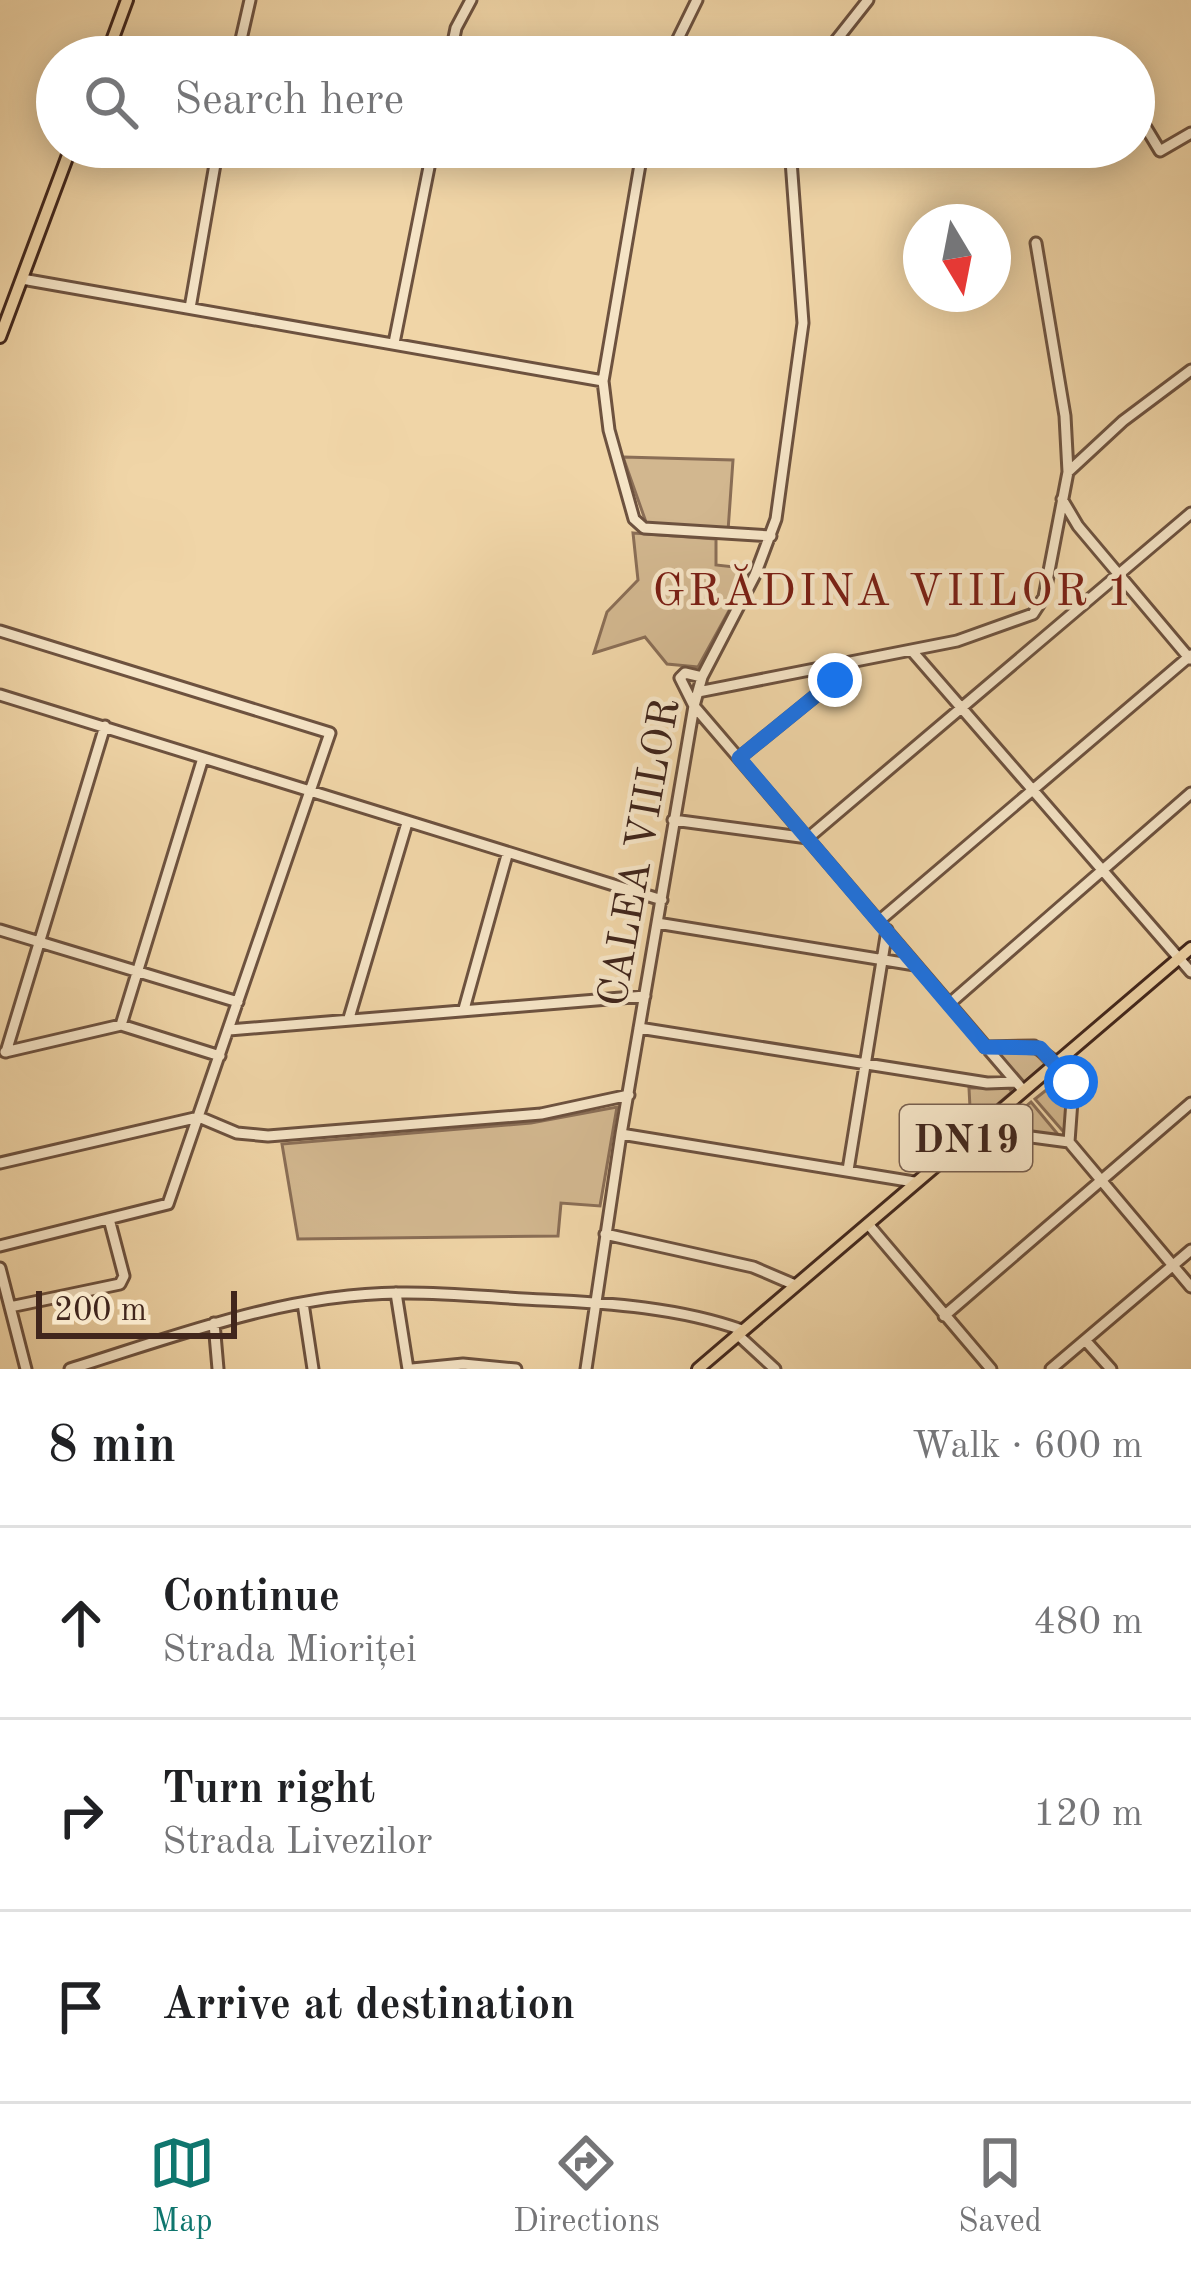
<!DOCTYPE html>
<meta charset="utf-8">
<style>
:root{--surface:#fff;--page:#f6f6f6;--text:#202124;--muted:#757577;--line:#e0e0e0;--accent:#0f766e}
body{margin:0;font-family:"Old Standard TT",serif;background:var(--page);color:var(--text)}
.compass{position:absolute;left:903px;top:204px;width:108px;height:108px;border-radius:50%;background:var(--surface);box-shadow:0 6px 30px #0003;rotate:170deg}
.scale{position:absolute;left:36px;bottom:30px;width:201px;box-sizing:border-box;padding-left:12px;border:6px solid #41261c;border-top:0;font-size:33px;line-height:42px;white-space:nowrap;color:#41261c;-webkit-text-stroke:9px #f5e4c6;paint-order:stroke}
.stop{position:absolute;width:36px;height:36px;margin:-27px;border:9px solid #1a73e8;border-radius:50%;background:#fff}
.stop.end{background:#1a73e8;border-color:#fff;box-shadow:0 3px 12px #0008}
.list{margin:0;padding:0;list-style:none}
h2{display:flex;justify-content:space-between;align-items:center;height:156px;margin:0;padding:0 48px;font-size:51px}
h2 small{font-size:39px;font-weight:400;color:var(--muted)}
.list li{display:grid;grid-template-columns:78px 1fr auto;gap:36px;align-items:center;box-sizing:border-box;height:192px;padding:0 48px;border-top:3px solid var(--line)}
.list b{display:block;font-size:45px;white-space:nowrap}
.list p{margin:0;font-size:39px;white-space:nowrap;color:var(--muted)}
.list em{font-size:39px;font-style:normal;color:var(--muted)}
.icon{flex:none;width:66px;height:66px;fill:none;stroke:currentColor;stroke-width:2;stroke-linecap:round;stroke-linejoin:round}
.map{position:relative;flex:none;width:1191px;height:1369px;overflow:hidden}
.search{position:absolute;background:var(--surface);box-shadow:0 6px 30px #0003;left:36px;right:36px;top:36px;height:132px;display:flex;align-items:center;gap:30px;box-sizing:border-box;padding:0 42px;border-radius:66px;color:var(--muted);font-size:45px}
.sheet{height:732px;background:var(--surface)}
nav{display:flex;justify-content:space-around;align-items:center;box-sizing:border-box;height:168px;border-top:3px solid var(--line);background:var(--surface);font-size:33px;color:var(--muted)}
nav a{display:grid;justify-items:center;gap:6px}
nav .on{color:var(--accent)}
.map>svg:first-child{display:block}
.green{fill:#d2b78f;stroke:#8a6e56;stroke-width:3}
.lines{fill:none;stroke-linecap:round;stroke-linejoin:round}
.minor-casing{stroke:#6d523f;stroke-width:15}
.major-casing{stroke:#41261c;stroke-width:16}
.minor{stroke:#f5e4c6;stroke-width:9}
.major{stroke:#f0d5a7;stroke-width:10}
.route{stroke:#1a73e8;stroke-width:15}
.labels{text-anchor:middle;stroke-width:9;stroke-linejoin:round;paint-order:stroke}
.shield{fill:#f5e4c6;stroke:#775f4f;stroke-width:3}
.shield-label{font-size:39px;font-weight:bold;fill:#41261c}
.street-label{font-size:42px;fill:#41261c;stroke:#f5e4c6}
.neighbourhood-label{font-size:45px;letter-spacing:3px;fill:#7a1f14;stroke:#f5e4c6}
</style>
<div class="map">
<svg width="1191" height="1369" viewBox="0 0 1191 1369">
<rect width="100%" height="100%" fill="#f0d5a7"/>
<filter id="stains"><feTurbulence type="fractalNoise" baseFrequency=".00167" numOctaves="4"/><feColorMatrix values="0 0 0 0 .2 0 0 0 0 .09 0 0 0 0 .02 0 0 0 .5 -.17"/></filter>
<radialGradient id="worn" r=".72"><stop offset=".6" stop-color="#630" stop-opacity="0"/><stop offset="1" stop-color="#630" stop-opacity=".3"/></radialGradient>
<path class="green" d="M623 457 733 460 728 531 647 525Z
M633 533 716 539V565L752 569 698 667 667 664 645 637 594 653 607 612 638 580Z
M994 1052 1036 1054 1045 1064 1021 1085Z
M1064 1076 1068 1137 1035 1099Z
M969 1088H1009L1012 1092 971 1127Z
M1031 1102 1061 1138 1003 1125Z
M617 1107 600 1206 561 1203 558 1236 298 1239 282 1144 531 1123Z"/>
<g class="lines">
<g class="minor-casing">
<path id="minor" d="M237 57 250 0
M450 57 456 28 471 0
M669 57 697 0
M823 57 868 0
M1134 108 1160 151 1191 133
M643 147 603 381 609 430 634 519 644 528 771 536
M1036 243 1065 416 1068 472
M22 279 603 381
M190 308 218 147
M394 343 433 147
M1062 499 1078 526 1190 659
M0 631 330 733 168 1204 0 1246
M912 651 1191 972
M702 677 685 673 680 678 694 706 1023 1090
M698 692 957 641 1033 614 1044 597 1068 472 1123 421 1191 370
M0 695 662 900
M739 758 835 680 847 665
M673 820 808 838 1191 513
M879 921 1191 655
M657 923 915 965
M0 930 238 1002
M949 1004 1191 793
M464 1009 507 855
M349 1018 407 823
M121 1025 203 758
M639 1028 987 1083 1015 1082
M229 1030 645 996
M985 1047 1034 1046 1056 1062 1073 1087 1069 1142
M5 1052 121 1025 220 1056
M6 1052 105 726
M992 1116 1009 1134 1069 1142
M199 1117 237 1133 268 1136 541 1114 629 1095
M621 1134 914 1182
M1069 1142 1191 1287
M0 1163 199 1117
M848 1170 887 930
M868 1224 991 1369
M605 1234 753 1267 795 1285
M0 1268 26 1369
M396 1293 408 1369
M303 1303 313 1369
M10 1307 120 1284 124 1276 109 1219
M944 1316 1191 1103
M214 1323 218 1369
M737 1334 775 1369
M1085 1340 1111 1369
M70 1369C176 1336 285 1294 398 1293 447 1292 496 1298 544 1300 610 1303 680 1308 742 1330
M412 1369 463 1364 516 1369
M586 1369 621 1134 694 706 702 677 755 575 776 519 803 323 790 147
M1051 1369 1191 1250"/>
</g>
<g class="major-casing">
<path id="major" d="M106 57 127 0
M0 337 71 147
M698 1369 1191 948"/>
</g>
<use href="#minor" class="minor"/>
<use href="#major" class="major"/>
</g>
<g class="lines">
<path class="route" d="M835 680 739 758 985 1047 1040 1048 1071 1082"/>
</g>
<g class="labels">
<rect class="shield" x="900" y="1105" width="132" height="66" rx="9"/>
<g class="shield-label">
<text x="966" y="1152">DN19</text>
</g>
<g class="street-label">
<text transform="translate(637 852) rotate(-80)" y="15">CALEA VIILOR</text>
</g>
<g class="neighbourhood-label">
<text x="894" y="605">GRĂDINA VIILOR 1</text>
</g>
</g>
<rect width="100%" height="100%" filter="url(#stains)"/>
<rect width="100%" height="100%" fill="url(#worn)"/>
</svg>
<svg class="compass" viewBox="-18 -18 36 36"><path d="M0-13l5 13h-10z" fill="#e53935"/><path d="M0 13l5-13h-10z" fill="#757577"/></svg>
<div class="scale">200 m</div>
<div class="stop" style="left:1071px;top:1082px"></div>
<div class="stop end" style="left:835px;top:680px"></div>
<div class="search"><svg class="icon" aria-label="search" viewBox="0 0 24 24"><circle cx="10" cy="10" r="6"/><path d="M15 15l6 6"/></svg>Search here</div>
</div>
<section class="sheet">
<h2>8 min<small>Walk · 600 m</small></h2>
<ul class="list">
<li><svg class="icon" aria-label="ahead" viewBox="0 0 24 24"><path d="M12 20V5M6 11l6-6 6 6"/></svg><div><b>Continue</b><p>Strada Mioriței</p></div><em>480 m</em></li>
<li><svg class="icon" aria-label="right" viewBox="0 0 24 24"><path d="M7 20v-9h11M14 6l5 5-5 5"/></svg><div><b>Turn right</b><p>Strada Livezilor</p></div><em>120 m</em></li>
<li><svg class="icon" aria-label="arrive" viewBox="0 0 24 24"><path d="M6 21V4h12l-3 4 3 4H6"/></svg><div><b>Arrive at destination</b></div></li>
</ul>
</section>
<nav>
<a class="on"><svg class="icon" aria-label="map" viewBox="0 0 24 24"><path d="M3 6l6-2 6 2 6-2v14l-6 2-6-2-6 2zM9 4v14M15 6v14"/></svg>Map</a>
<a><svg class="icon" aria-label="directions" viewBox="0 0 24 24"><path d="M12 3l9 9-9 9-9-9zM9 14v-3h6M13 9l2 2-2 2"/></svg>Directions</a>
<a><svg class="icon" aria-label="saved" viewBox="0 0 24 24"><path d="M7 4h10v16l-5-4-5 4z"/></svg>Saved</a>
</nav>
